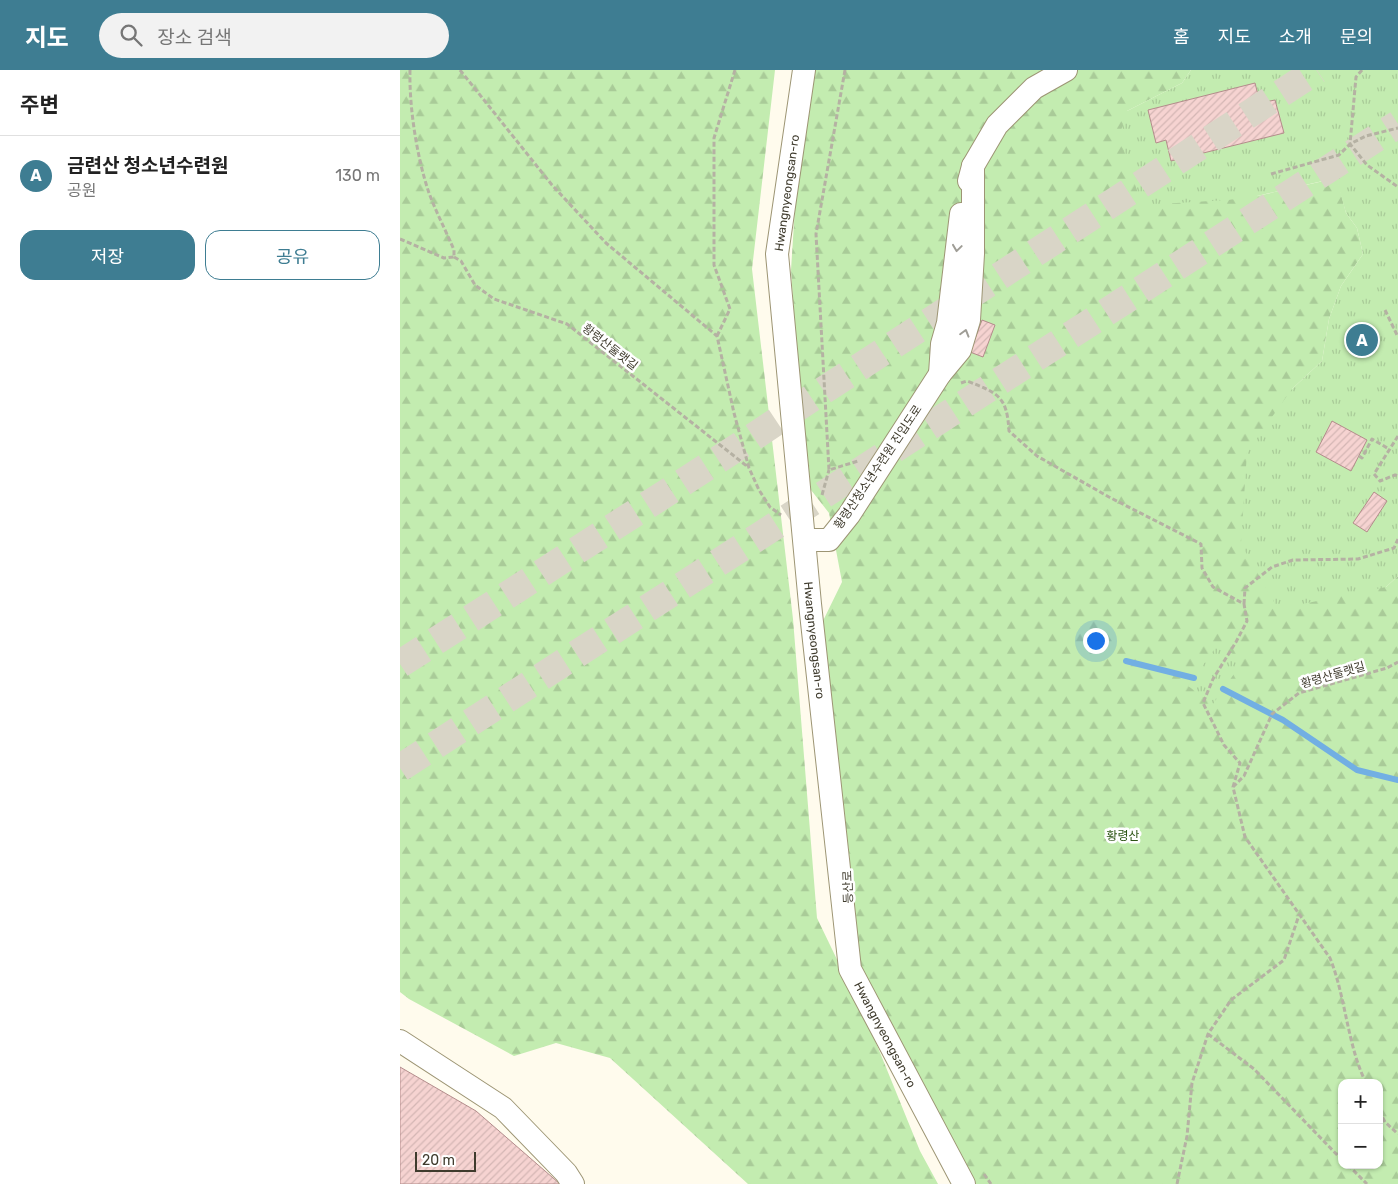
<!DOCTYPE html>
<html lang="ko">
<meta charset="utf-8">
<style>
:root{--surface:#fff;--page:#f2f2f2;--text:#222;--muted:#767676;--line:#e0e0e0;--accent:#3e7d92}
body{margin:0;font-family:Rubik,"Noto Sans KR",sans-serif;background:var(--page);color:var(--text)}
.controls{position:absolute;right:15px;bottom:15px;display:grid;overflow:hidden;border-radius:10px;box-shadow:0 1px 4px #0004}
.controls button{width:45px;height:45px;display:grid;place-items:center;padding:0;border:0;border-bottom:1px solid var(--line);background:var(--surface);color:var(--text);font:25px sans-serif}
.scale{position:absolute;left:15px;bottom:12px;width:61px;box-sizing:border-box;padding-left:5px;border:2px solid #3f3b2d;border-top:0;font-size:14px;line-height:18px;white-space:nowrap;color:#3f3b2d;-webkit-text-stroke:4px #fff;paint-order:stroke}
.you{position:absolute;left:695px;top:570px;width:18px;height:18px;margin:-12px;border:4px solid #fff;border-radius:50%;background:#1a73e8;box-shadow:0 0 0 8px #1a73e833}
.badge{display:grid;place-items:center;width:32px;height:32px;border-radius:50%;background:var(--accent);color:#fff;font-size:16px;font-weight:700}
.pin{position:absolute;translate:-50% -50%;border:2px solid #fff;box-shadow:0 1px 5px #0006}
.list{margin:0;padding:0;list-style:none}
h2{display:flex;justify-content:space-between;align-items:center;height:65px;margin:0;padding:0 20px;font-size:21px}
h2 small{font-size:16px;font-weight:400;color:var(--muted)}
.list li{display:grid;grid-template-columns:32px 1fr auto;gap:15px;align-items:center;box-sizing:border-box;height:80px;padding:0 20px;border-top:1px solid var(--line)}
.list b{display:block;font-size:19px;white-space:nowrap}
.list p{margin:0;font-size:16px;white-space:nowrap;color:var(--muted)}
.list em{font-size:16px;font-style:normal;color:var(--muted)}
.actions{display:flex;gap:10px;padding:15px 20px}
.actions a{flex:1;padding:11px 0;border:1px solid var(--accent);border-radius:15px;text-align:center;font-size:18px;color:var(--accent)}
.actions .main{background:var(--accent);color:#fff}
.icon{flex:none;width:28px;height:28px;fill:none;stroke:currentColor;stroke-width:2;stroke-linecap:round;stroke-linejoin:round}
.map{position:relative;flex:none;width:998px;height:1114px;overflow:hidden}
header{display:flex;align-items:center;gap:30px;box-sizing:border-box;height:70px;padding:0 25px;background:var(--accent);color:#fff}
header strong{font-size:24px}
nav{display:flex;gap:28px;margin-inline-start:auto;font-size:18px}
.search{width:350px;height:45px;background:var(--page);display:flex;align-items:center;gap:12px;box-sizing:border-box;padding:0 18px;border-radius:28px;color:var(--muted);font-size:19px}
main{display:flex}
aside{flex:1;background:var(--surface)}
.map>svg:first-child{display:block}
.forest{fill:url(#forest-firs);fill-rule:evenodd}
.park{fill:url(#park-tufts)}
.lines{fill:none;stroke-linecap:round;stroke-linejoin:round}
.stream{stroke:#72afe3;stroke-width:6}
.building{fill:url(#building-hatch);stroke:#b38c8b}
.highway-tunnel{stroke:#d9d5c7;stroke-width:28;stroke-dasharray:28 14;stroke-linecap:butt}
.minor-casing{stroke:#9d9574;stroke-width:24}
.path{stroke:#b5b1a3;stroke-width:3;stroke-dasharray:5 2.5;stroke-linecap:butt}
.minor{stroke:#fff;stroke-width:22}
.oneway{stroke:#9f9d96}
.labels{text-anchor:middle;stroke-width:5;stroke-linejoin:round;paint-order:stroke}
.street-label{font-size:12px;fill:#3f3b2d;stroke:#fff}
.park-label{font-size:12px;fill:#2d5515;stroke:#fff}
</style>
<header>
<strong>지도</strong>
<div class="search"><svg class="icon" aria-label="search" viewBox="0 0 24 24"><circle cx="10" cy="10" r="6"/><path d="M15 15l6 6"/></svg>장소 검색</div>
<nav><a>홈</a><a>지도</a><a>소개</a><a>문의</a></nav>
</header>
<main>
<aside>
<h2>주변<small></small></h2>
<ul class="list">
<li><span class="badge">A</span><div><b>금련산 청소년수련원</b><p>공원</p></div><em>130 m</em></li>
</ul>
<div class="actions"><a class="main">저장</a><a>공유</a></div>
</aside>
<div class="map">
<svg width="998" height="1114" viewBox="0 0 998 1114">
<defs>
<pattern id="forest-firs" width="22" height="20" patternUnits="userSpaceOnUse" patternTransform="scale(1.25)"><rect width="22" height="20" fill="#c3ecb0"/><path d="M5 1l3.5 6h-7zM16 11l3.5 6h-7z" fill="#a9cb98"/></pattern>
<pattern id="park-tufts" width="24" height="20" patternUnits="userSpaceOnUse" patternTransform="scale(1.25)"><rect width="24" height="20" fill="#c3ecb0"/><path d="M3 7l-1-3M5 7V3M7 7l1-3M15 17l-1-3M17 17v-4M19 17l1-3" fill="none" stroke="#a9cb98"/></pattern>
<pattern id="building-hatch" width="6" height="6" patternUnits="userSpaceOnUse" patternTransform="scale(1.25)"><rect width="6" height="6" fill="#f6d3d1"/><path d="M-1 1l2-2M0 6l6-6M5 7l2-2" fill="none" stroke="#d4b6b4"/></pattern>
</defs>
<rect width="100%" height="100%" fill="#fffbed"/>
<path class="forest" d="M0 0H375L352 199 393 549 417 848 470 958 520 1081 538 1114H348L210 988 156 973 114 986 9 929 0 922Z
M411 0H791L782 13 727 41 857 126 937 108 946 143 957 158 963 184 941 216 929 249 922 291 892 319 986 517 998 506V1114H571L460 899 449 783 420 557 442 512 429 443 411 420 402 364 391 200 397 106ZM942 1013H979V1095H942Z"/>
<path class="park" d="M791 0H998V506L986 517 878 539 841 474 847 382 892 319 922 291 929 249 941 216 963 184 957 158 946 143 936 108 857 126 828 130 742 135 726 88 720 64 727 41 782 13Z
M818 574 843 591 813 634 788 616Z"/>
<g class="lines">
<path class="stream" d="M726 591 794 608
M823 619 883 650 957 700 998 710"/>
</g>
<path class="building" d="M855 13 860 33 875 30 884 63 771 91 766 70 756 73 748 40Z
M582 250 595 255 583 287 570 282Z
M932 351 967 370 951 401 916 382Z
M974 422 987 431 967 462 953 453Z
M0 997 76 1041 160 1114H0Z"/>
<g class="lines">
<path class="highway-tunnel" d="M0 594 341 375 421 322 917 0
M0 698 998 54"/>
<g class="minor-casing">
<g id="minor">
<path id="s1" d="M404 0 377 184 410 534 450 899 564 1114"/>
<path d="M569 111 573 96 597 55 634 18 666 0"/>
<path d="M540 304 542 274 548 253 561 144"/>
<path d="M405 470H429L449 445 540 304 560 280 569 250 573 184V96"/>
<path d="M0 971 103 1038 166 1103 173 1114"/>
</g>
</g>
<path class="path" d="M10 0C9 37 17 88 29 123 36 142 46 161 54 180V187
M60 0 152 115 206 173 317 266 334 343 349 398 359 420 370 437 381 445
M445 0 416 164 429 400 458 391
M962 0 956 7 950 74 967 95 998 117
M871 104 939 85 950 74 966 66 998 58
M0 169 44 188 54 187
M54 187 61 191 75 215 94 229 167 254 348 397
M985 240 998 267
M317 266 330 239 314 195V68L335 0
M561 313 567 311C598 323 607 326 609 361L637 386 709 427 801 474 802 498 813 517 844 534 847 551 836 572 813 609 803 633 824 675 840 693 833 717 845 767 930 888C946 928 947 974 966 1013
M998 366 974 404 980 411 995 405 998 406
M959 386 962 388 972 369 989 379
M422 425 429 400
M844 534 845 518 872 497 893 490 958 489 994 478 998 469
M833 717 844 706 872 644 899 623 987 598 998 592
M808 964 854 999 942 1090
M979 1041 985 1052 998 1064
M948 1095 967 1114
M584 1104 591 1114
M777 1114 787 1066 792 1013 808 964 831 930 884 890 899 845"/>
<use href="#minor" class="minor"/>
</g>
<defs><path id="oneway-chevron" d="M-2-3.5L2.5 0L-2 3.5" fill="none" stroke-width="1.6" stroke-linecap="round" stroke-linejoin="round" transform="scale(1.25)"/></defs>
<g class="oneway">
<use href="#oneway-chevron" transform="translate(557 178) rotate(98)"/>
<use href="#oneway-chevron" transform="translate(565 263) rotate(-74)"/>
</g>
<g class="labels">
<g class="street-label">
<text transform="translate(387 123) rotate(-82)" y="4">Hwangnyeongsan-ro</text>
<text transform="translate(210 277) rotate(38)" y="4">황령산둘랫길</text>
<text transform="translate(478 397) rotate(-56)" y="4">황령산청소년수련원 진입도로</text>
<text dy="4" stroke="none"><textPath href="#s1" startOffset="574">Hwangnyeongsan-ro</textPath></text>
<text transform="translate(933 605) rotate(-16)" y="4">황령산둘랫길</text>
<text transform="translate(448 817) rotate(-92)" y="4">등산로</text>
<text dy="4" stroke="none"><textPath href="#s1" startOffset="979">Hwangnyeongsan-ro</textPath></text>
</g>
<g class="park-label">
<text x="723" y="770">황령산</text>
</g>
</g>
</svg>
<div class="controls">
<button>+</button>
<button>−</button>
</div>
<div class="scale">20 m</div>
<div class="you"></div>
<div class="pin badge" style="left:962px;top:270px">A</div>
</div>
</main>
